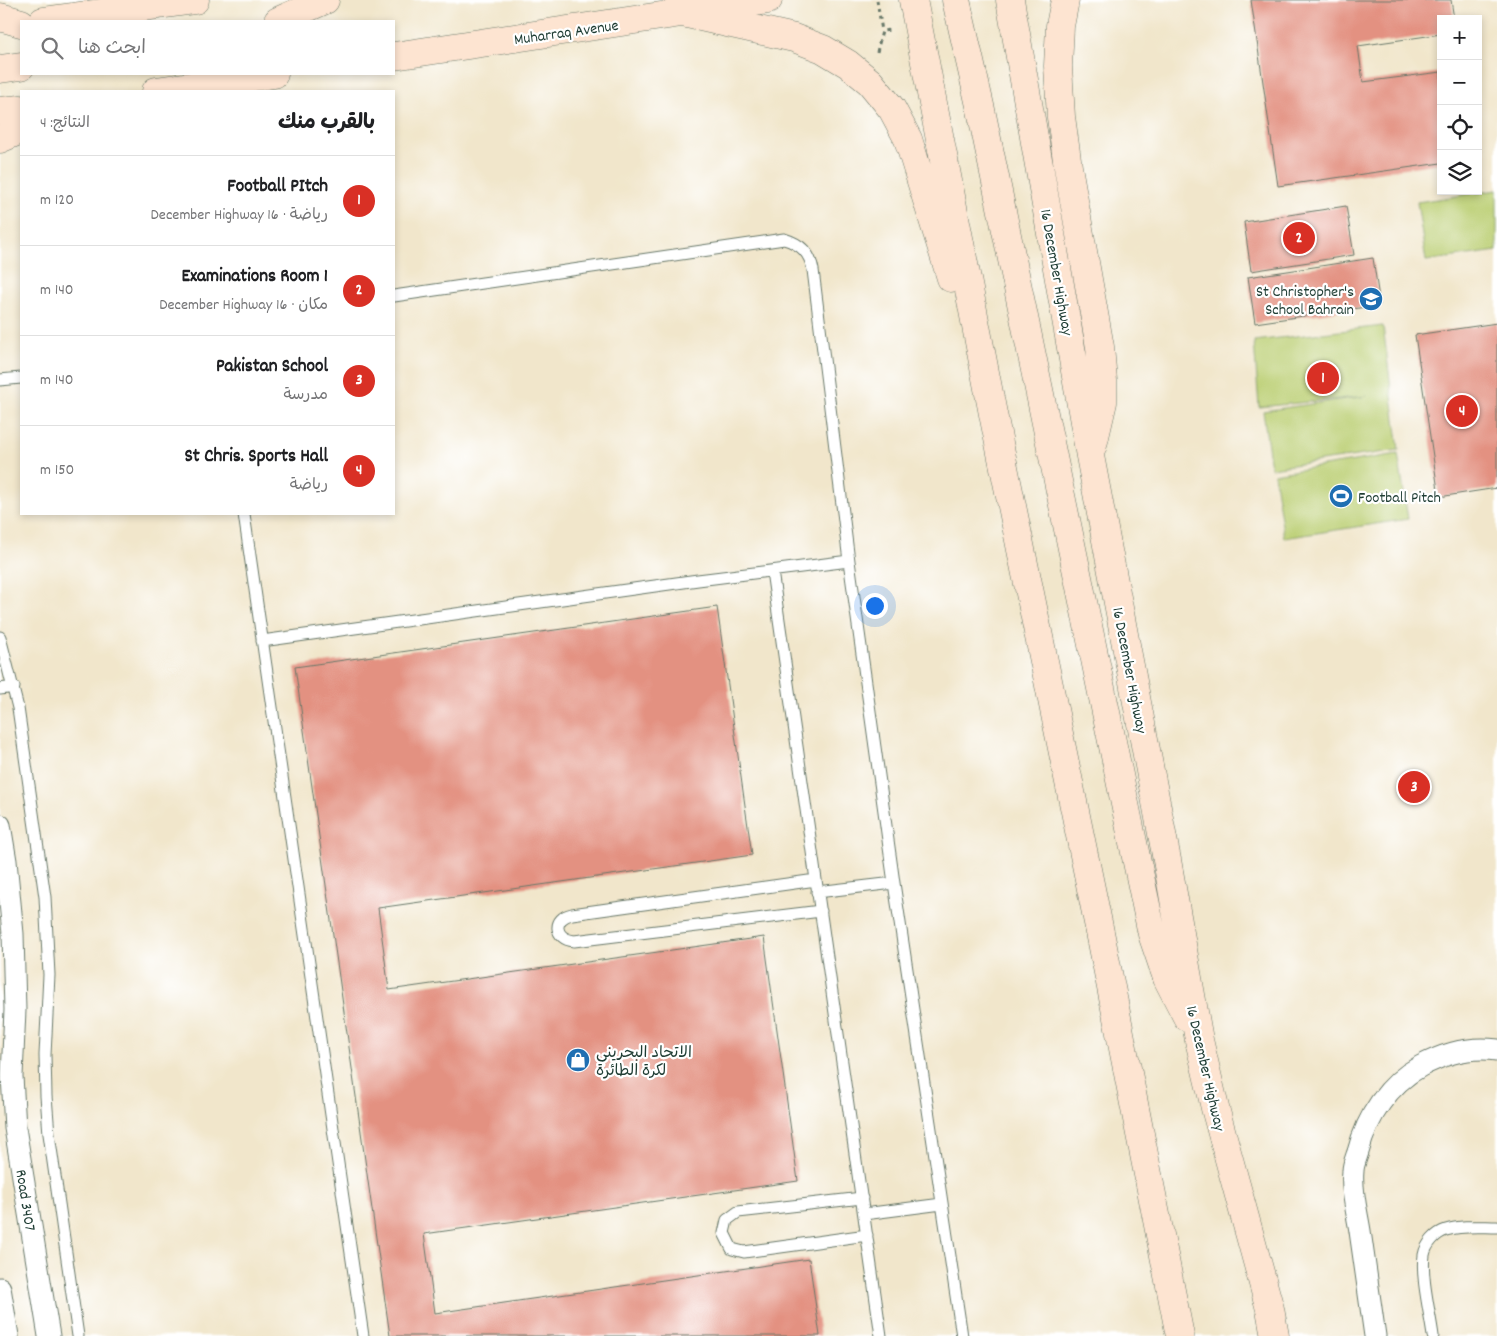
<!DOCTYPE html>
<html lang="ar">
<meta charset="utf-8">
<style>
:root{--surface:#fff;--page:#f2f2f2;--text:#202124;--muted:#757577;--line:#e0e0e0;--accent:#d93025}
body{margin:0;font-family:Dekko,"Playpen Sans Arabic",sans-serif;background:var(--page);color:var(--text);direction:rtl}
.controls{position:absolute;right:15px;top:15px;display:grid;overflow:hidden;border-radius:0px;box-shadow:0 2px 8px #0003}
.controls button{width:45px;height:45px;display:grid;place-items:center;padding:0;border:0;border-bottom:1px solid var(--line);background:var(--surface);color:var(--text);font:25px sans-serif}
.you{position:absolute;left:874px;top:605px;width:18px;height:18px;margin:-12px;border:4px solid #fff;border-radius:50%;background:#1a73e8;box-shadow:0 0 0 8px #1a73e833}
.badge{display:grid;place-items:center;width:32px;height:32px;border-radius:50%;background:var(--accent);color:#fff;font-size:16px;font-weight:700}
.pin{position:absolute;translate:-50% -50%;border:2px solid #fff;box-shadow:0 1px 5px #0006}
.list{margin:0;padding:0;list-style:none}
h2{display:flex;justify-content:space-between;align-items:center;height:65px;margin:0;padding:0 20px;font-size:21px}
h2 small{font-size:16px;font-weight:400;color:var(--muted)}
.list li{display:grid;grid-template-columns:32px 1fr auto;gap:15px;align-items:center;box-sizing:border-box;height:90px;padding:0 20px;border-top:1px solid var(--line)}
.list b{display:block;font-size:19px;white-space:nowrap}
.list p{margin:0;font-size:16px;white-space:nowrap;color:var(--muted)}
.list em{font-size:16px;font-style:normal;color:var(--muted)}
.icon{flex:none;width:28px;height:28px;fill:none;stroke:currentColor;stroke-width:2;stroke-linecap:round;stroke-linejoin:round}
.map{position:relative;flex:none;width:1497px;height:1336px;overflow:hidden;direction:ltr}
.search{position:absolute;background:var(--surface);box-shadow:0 2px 8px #0003;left:20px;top:20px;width:375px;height:55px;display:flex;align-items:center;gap:12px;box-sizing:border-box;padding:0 18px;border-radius:0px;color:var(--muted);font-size:19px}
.panel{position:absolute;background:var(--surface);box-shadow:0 2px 8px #0003;left:20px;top:90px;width:375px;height:425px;border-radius:0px;direction:rtl}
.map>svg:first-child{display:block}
.green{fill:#bbcf73;stroke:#6d8654}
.building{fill:#e39181}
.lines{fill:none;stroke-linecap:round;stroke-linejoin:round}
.service-casing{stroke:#687869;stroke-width:13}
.minor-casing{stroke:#687869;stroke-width:23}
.secondary-casing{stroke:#687869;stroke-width:29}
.path{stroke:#687869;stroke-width:3;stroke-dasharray:4 4;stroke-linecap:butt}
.service{stroke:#fff;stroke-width:11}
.minor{stroke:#fff;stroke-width:21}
.secondary{stroke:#fde4d1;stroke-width:28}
.labels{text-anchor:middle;stroke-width:4.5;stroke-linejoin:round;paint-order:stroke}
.street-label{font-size:16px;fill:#1f3d34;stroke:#fff}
.poi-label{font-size:16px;fill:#1f3d34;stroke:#fff;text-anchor:start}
</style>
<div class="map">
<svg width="1497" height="1336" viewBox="0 0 1497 1336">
<rect width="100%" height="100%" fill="#fff"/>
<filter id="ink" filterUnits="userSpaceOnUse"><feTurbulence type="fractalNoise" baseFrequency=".02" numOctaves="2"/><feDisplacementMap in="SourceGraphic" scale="10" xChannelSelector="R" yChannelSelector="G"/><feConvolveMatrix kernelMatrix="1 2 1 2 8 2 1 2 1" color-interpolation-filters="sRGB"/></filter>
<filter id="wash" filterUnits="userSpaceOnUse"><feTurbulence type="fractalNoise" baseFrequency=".0096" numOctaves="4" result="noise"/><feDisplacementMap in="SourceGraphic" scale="20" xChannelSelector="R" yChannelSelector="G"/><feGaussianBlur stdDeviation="1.12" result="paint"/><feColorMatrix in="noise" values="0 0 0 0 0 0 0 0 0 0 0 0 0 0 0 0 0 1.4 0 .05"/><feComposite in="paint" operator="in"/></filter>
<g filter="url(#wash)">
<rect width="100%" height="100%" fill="#f1e6cb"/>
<path class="green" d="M1497 190V251L1426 261 1417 202Z
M1383 326 1399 450 1271 468 1263 411 1367 396 1259 407 1254 341Z
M1398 454 1408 519 1284 538 1274 474Z"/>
<g id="blocks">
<path class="building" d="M1251 0H1451L1454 19H1441V34L1358 46 1363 82 1441 72V163L1278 186Z
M1346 206 1354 255 1251 271 1244 222Z
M1373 258 1380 305 1255 323 1248 277Z
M1497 323V488L1439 497 1415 335Z
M717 607 752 855 378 908 389 990 764 937 798 1181 424 1234 435 1313 809 1259 820 1336H390L295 667Z"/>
</g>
</g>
<g filter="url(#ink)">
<use href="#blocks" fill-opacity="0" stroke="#687869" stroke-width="1"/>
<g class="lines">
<g class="service-casing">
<path id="service" d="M394 296 784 239C801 244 810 253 813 270L849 561 894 883 962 1336
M0 380 21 378
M244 514 363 1336
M772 571 881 1336
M0 637 18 708 45 897 49 975 45 1055 46 1096 49 1134 78 1336
M262 641 698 580 849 561
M0 689 14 687
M816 880 572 914C552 918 554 939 574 941L821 911
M817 892 894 883
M862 1198 738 1212 727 1220 724 1233 732 1249 744 1252 867 1235
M864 1214 942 1204
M1433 1336C1430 1313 1421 1278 1424 1255 1426 1244 1436 1233 1446 1230 1462 1225 1481 1227 1497 1227"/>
</g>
<g class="minor-casing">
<path id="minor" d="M0 825 6 861 13 934 15 1010 12 1076 15 1128 49 1336
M0 1288 8 1336
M1375 1336C1370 1301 1365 1266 1360 1231 1357 1212 1351 1190 1353 1171 1353 1165 1356 1158 1358 1152 1367 1117 1388 1084 1421 1066 1445 1053 1470 1046 1497 1050"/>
</g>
<g class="secondary-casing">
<path id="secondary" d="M913 0 993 414 1102 942 1180 1336
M956 0 981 110 1152 934 1167 978 1187 1017
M1010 0 1090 456 1167 860 1199 1040 1215 1108 1270 1309 1275 1336
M1065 0 1060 26 1058 66 1061 117 1068 167 1100 347 1103 381V402L1093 445
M683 13 794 38 823 49 848 64 870 82 892 109 908 139 951 278
M0 17 21 23
M43 21 195 0
M278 21 325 0
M394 56 768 0
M0 69 21 66
M156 91 274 74
M0 111 21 109
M0 139 21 130"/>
</g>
<path class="path" d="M877 0 882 31
M877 52 882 31 891 30"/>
<use href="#service" class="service"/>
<use href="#minor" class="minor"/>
<use href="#secondary" class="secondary"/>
</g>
</g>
<defs>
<g id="school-disc" transform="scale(1.25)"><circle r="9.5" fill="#1f6fb2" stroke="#fff"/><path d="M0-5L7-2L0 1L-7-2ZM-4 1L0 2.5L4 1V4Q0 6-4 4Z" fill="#fff"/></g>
<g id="stadium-disc" transform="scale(1.25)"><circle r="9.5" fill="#1f6fb2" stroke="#fff"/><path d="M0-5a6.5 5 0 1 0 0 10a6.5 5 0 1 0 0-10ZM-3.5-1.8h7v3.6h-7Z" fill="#fff"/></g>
<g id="shop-disc" transform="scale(1.25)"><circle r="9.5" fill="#1f6fb2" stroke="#fff"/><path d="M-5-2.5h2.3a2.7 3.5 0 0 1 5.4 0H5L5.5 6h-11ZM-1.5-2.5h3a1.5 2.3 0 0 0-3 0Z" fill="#fff"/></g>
</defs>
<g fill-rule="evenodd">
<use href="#school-disc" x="1371" y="299"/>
<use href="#stadium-disc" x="1341" y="496"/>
<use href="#shop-disc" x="578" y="1060"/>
</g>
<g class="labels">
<g class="street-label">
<text transform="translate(566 31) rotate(-8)" y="6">Muharraq Avenue</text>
<text transform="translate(1058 272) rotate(80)" y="6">16 December Highway</text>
<text transform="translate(1131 670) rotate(79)" y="6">16 December Highway</text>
<text transform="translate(1207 1068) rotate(77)" y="6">16 December Highway</text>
<text transform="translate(27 1200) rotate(81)" y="6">Road 3407</text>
</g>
<g class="poi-label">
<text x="1354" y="296" text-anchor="end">St Christopher's<tspan x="1354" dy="18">School Bahrain</tspan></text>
<text x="1358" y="502">Football Pitch</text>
<text x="596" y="1057">الاتحاد البحريني<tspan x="596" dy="18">لكرة الطائرة</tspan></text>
</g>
</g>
</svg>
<div class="controls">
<button>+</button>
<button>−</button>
<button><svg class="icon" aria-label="locate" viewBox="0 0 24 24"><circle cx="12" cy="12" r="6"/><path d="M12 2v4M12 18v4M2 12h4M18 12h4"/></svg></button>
<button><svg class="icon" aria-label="layers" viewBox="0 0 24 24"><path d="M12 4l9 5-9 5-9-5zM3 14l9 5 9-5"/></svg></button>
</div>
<div class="you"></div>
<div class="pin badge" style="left:1323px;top:378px">1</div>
<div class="pin badge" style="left:1299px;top:238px">2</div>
<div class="pin badge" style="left:1414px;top:787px">3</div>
<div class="pin badge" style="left:1462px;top:411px">4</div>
<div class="search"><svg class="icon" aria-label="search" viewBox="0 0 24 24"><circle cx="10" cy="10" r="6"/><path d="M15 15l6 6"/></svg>ابحث هنا</div>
<section class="panel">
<h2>بالقرب منك<small>النتائج: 4</small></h2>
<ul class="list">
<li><span class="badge">1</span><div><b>Football PItch</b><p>رياضة · 16 December Highway</p></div><em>120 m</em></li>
<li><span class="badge">2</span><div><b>Examinations Room 1</b><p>مكان · 16 December Highway</p></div><em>140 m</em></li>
<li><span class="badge">3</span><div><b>Pakistan School</b><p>مدرسة</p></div><em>140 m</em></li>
<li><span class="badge">4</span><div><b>St Chris. Sports Hall</b><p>رياضة</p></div><em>150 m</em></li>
</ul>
</section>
</div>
